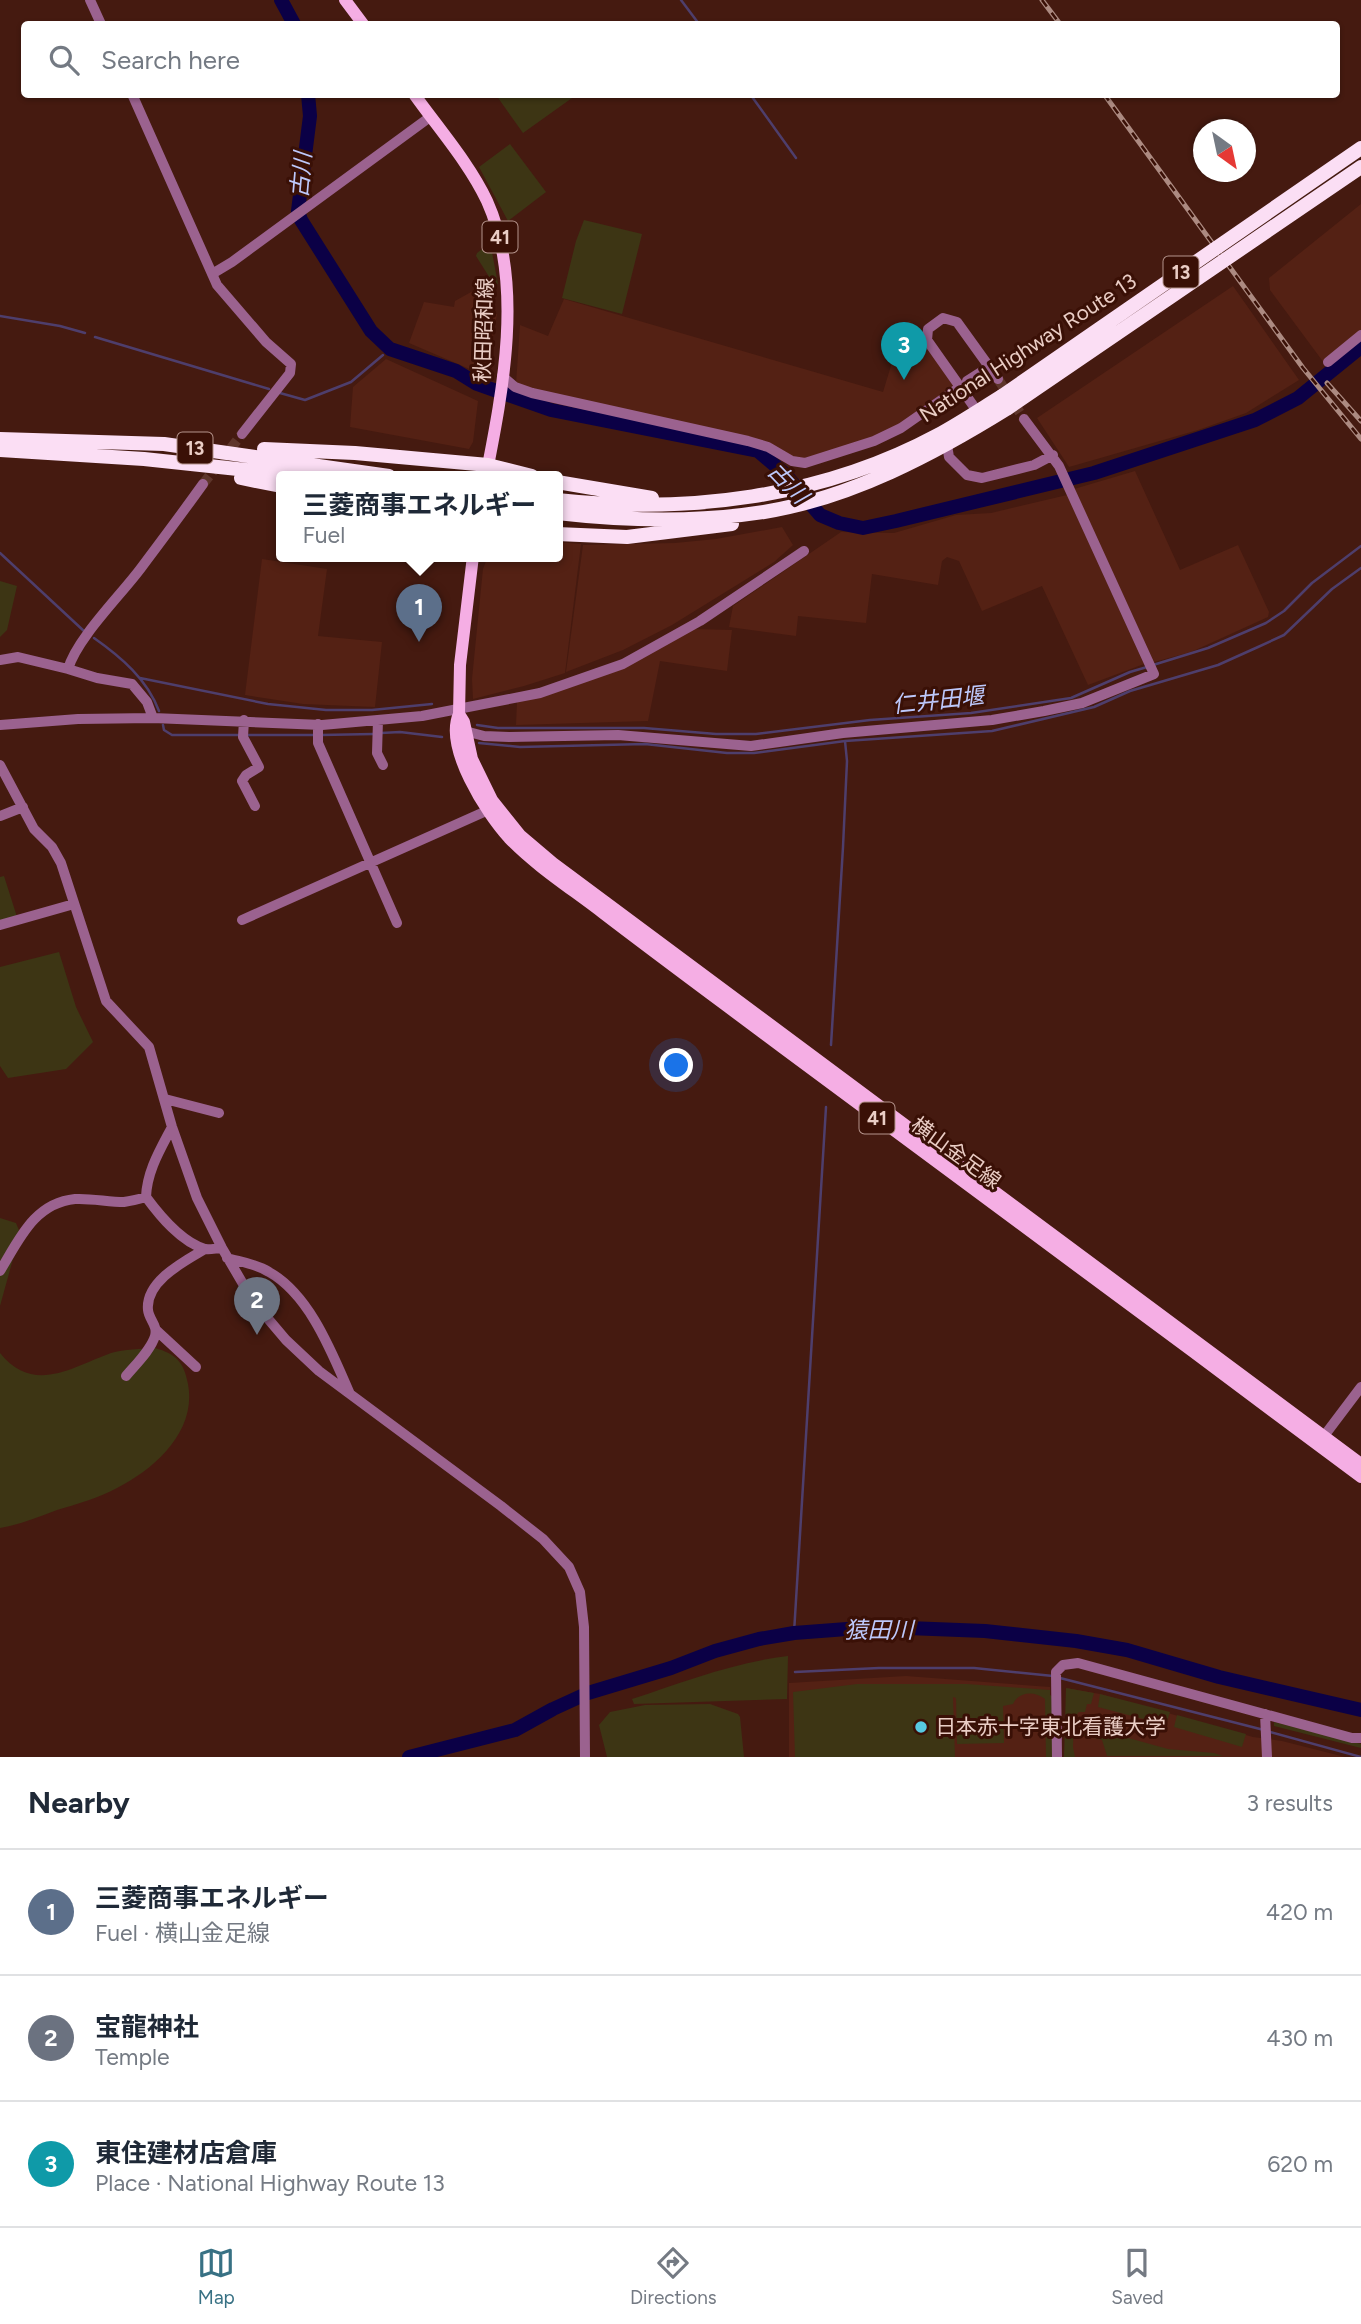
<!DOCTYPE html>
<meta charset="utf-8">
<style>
:root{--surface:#fff;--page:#f6f6f7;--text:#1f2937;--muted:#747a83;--line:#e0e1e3;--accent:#387184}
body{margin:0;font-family:Figtree,"Noto Sans JP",sans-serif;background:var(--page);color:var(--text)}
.compass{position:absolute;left:1193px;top:119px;width:63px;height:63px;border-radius:50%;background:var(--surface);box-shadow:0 2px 5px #0004;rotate:147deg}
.you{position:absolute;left:677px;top:1066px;width:24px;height:24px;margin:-18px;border:5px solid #fff;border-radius:50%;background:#1a73e8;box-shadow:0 0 0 10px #1a73e833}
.badge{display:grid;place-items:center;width:46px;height:46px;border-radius:50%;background:var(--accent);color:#fff;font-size:23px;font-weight:700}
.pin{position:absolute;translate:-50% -58px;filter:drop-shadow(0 2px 4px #0008)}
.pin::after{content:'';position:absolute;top:37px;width:24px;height:21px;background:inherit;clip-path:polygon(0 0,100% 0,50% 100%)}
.popup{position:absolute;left:276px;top:471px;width:287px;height:91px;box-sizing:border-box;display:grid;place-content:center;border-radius:7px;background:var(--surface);filter:drop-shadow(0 2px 5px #0005);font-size:23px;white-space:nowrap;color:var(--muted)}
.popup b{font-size:26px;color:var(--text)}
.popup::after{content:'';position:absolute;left:50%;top:100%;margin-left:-14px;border:14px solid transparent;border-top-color:var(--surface)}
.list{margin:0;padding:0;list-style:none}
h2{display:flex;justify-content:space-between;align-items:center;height:91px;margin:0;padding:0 28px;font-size:30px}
h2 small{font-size:23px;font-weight:400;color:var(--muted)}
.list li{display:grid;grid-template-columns:46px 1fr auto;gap:21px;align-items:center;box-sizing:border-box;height:126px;padding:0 28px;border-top:2px solid var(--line)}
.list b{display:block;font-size:26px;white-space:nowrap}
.list p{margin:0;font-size:23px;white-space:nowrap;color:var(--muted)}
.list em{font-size:23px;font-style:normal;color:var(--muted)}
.icon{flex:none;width:38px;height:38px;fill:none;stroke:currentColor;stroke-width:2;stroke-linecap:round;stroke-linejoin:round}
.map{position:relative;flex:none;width:1361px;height:1757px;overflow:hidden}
.search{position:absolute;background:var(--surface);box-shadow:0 2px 5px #0004;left:21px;right:21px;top:21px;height:77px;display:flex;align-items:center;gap:18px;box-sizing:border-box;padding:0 24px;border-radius:7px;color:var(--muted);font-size:26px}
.sheet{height:469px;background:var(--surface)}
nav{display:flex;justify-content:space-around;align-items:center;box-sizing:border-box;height:98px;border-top:2px solid var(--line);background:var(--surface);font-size:19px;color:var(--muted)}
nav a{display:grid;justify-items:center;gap:4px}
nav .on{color:var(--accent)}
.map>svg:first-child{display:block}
.built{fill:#542114}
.green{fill:#3d3514}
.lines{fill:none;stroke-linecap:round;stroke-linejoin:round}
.stream{stroke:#4e3e6c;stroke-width:2.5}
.river{stroke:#0b0046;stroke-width:14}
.minor-tunnel{stroke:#5e352b;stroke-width:10;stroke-dasharray:10 5;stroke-linecap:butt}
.minor{stroke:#9b628f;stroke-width:10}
.major{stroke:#f5aee4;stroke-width:12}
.highway{stroke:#fbdef4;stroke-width:14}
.rail-casing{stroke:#ac8a81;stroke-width:5}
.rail{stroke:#3a1006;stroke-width:2.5;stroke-dasharray:8;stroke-linecap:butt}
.highway-bridge{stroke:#fbdef4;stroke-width:14}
.poi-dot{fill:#57c9e2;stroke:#3a1006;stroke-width:2.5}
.labels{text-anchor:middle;stroke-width:6;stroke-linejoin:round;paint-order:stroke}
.shield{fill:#3a1006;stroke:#b5948c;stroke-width:2}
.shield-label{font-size:19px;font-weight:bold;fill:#eacdc5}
.street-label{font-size:21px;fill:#eacdc5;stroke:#3a1006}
.poi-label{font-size:21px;fill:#eacdc5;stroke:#3a1006;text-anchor:start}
.water-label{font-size:23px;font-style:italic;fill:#bdc8fb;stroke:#3a1006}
</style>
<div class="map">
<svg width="1361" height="1757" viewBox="0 0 1361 1757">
<rect width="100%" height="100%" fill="#451a10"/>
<path class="built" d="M1361 204V338L1327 367 1270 290 1269 278Z
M1233 286 1299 380 1246 413 1198 430 1069 467 1037 418Z
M480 287 488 296 487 312 497 314 486 376 409 343 424 302 454 307 455 301Z
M564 299 883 392 904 323 910 321 917 329 922 339 956 387 899 426 872 440 806 461 795 460 769 445 556 396 516 384 520 325 548 336Z
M386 359 478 401 473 442 469 449 350 427 353 387Z
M1135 471 1180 570 1238 545 1269 612 1268 617 1191 652 1154 662 1074 489Z
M1067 495 1144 664 1088 685 1042 586 982 611 959 561 947 557 942 561 938 585 872 574 866 623 798 616 796 636 729 627 733 606 841 532 894 533 956 515 991 513Z
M782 527 793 545 774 562 672 625 623 650 566 672 583 545 675 543 716 539Z
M557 542 581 544 565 673 524 686 473 699 472 679 483 569 488 556H557Z
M262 559 327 569 318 636 382 642 375 707 303 704 245 695Z
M692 629 732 630 727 671 660 661 648 721 516 725 517 702 574 686Z
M906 1676 1050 1687V1695L1053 1697 1054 1757H789V1683Z
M1066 1688 1100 1694 1253 1737 1282 1741 1345 1757H1067Z"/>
<path class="green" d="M570 95 572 98 523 133 496 95Z
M510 144 546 192 508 221 479 167Z
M584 220 642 234 622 314 562 298 576 241Z
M486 246 491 247 498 284 493 283 476 256 477 253Z
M0 581 17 586 7 630 0 637Z
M4 876 18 920 0 925V877Z
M59 952 76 1007 93 1042 66 1069 8 1078 0 1066V967Z
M0 1218 16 1223 23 1240 13 1259 0 1306Z
M155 1348C176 1354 184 1362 188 1384 197 1431 155 1469 117 1488 99 1498 77 1504 57 1510 38 1517 19 1525 0 1528V1353C34 1395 72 1367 111 1353 124 1349 141 1349 155 1348Z
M788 1656 787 1699 634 1704 632 1699C683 1682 735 1662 788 1656Z
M857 1684H967L1050 1690V1695L1053 1697 1054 1757H1046L1045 1699C1035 1691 1019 1691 1013 1704L1003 1706 1004 1743 957 1744 956 1698 953 1697 955 1757H795L793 1692Z
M1066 1688 1094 1693 1091 1704H1087L1085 1712H1079L1074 1717 1073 1747 1075 1757H1064Z
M1100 1694 1170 1712 1166 1725 1098 1707Z
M710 1704 738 1714 740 1717 744 1757H607L599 1725 610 1712 645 1705Z
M1177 1715 1246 1734 1242 1747 1174 1727Z
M1086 1719 1089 1720V1727L1168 1749 1214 1753 1223 1756H1107L1102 1740 1080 1735V1722Z
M1274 1722 1361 1744V1748L1274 1726Z"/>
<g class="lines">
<path class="stream" d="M681 0 699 24
M750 94 796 158
M0 316 60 326 85 333
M95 337 269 389
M389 350 390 349
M280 393 305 400 351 382 383 355
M0 553 85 632
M94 638C121 657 147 679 159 711
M1153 665 1208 648 1266 623 1284 611 1312 583 1361 546
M140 678 268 704 326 710H372L432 704
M163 725 164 730 172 735H315
M477 725 498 728H644L716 734H756L870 720 971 713 1071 698 1130 672 1147 667
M381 733 400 732 442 737
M321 735 374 734
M479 743 520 747 645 744 727 753H754L845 741 992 731 1094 707 1130 691 1218 665 1258 647 1284 635 1332 589 1361 568
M831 1045 843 847 847 761 845 741
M794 1633 826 1107
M795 1672 879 1668H974L1053 1676
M1060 1678 1264 1730
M1270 1732 1361 1757"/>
<path class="river" d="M281 0 294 24
M308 94 310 116 298 211 301 220 371 331 390 349 456 371 477 384 551 410 758 451 785 474 820 515 839 523 863 528 896 521 1094 473 1255 420 1298 398 1361 347
M409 1757 515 1730 553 1709 588 1693 671 1668 715 1651 759 1639 794 1633 847 1629 882 1627 985 1631 1076 1641 1127 1650 1219 1677 1361 1710"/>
<path class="minor-tunnel" d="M998 379 1024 419
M203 484 242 434"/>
<path class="minor" d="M90 0 101 24
M132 94 217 285 266 342 291 364 290 373 242 434
M212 274 232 262 430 117
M1328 362 1361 335
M502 376 515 387 532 393 748 441 768 447 792 461 805 463 874 441 901 428 957 389
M967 381 989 367
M977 411 927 340 928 329 943 318 957 322 998 379
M947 445 949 457 967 475 982 478 1034 465 1053 455
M0 660 18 657 68 669
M153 718 147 702 132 684 97 678 68 669C77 638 121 595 141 568 162 540 183 512 203 484
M244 720 243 737 259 767 246 775 242 781 255 806
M378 720 377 753 383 765
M318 724V743L397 923
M0 725 78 719 153 718 322 725 422 716 540 693 623 664 700 621 804 551
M465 731 484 736 509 737 618 735 751 746 843 733 992 720 1044 711 1082 703 1154 674 1059 466 1024 419
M0 765 34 829 52 847 61 863 106 1001 149 1047 172 1127 197 1198 222 1248 253 1301 286 1340 319 1371 501 1506 543 1539 569 1567 580 1592 584 1627 585 1757
M0 816 23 807
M242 920 493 808
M0 925 74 904
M165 1099 219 1113
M172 1127C160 1150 147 1171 146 1197 160 1216 181 1242 205 1249 210 1250 217 1248 222 1248
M227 1258C241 1262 257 1264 269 1272 310 1295 332 1353 350 1394
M0 1271C19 1240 34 1203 75 1199 91 1198 108 1202 124 1202 131 1201 139 1199 146 1197
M156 1330 196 1367
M126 1376C135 1365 151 1350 155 1336 158 1325 149 1320 148 1310 145 1281 185 1261 205 1249
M1324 1436 1361 1387
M1265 1714 1267 1757
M1057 1757 1056 1672 1063 1665 1078 1663 1352 1738H1361"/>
<path class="major" d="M345 0 363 24
M414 94C439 129 469 163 487 201 524 283 503 390 486 476
M473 556 460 665 459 714 464 722 472 759 492 800 520 835 553 863 1361 1464
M459 714C444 747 486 813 509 838 537 867 572 889 603 913 663 959 723 1003 783 1048 975 1191 1169 1333 1361 1477"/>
<path class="highway" d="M0 439 164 444 389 476
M264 449 355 453 488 465 532 476
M0 450 144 459 302 476
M241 478 281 486
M557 482 652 498
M557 500C687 514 821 498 938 435 960 423 981 409 1002 396
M557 513C627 521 695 523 764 512 851 498 934 454 1008 408
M557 534 627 537 732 524"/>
<g class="rail-casing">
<path id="rail" d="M1042 0 1060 24
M1104 94 1303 368 1361 439
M1327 383 1361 421"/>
</g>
<use href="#rail" class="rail"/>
<path class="highway-bridge" d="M1002 396 1361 148
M1008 408 1361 167"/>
</g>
<circle class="poi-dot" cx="921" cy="1727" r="7"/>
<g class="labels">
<g class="shield">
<rect x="482.5" y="221.5" width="35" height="31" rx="5"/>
<rect x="1163.5" y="256.5" width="35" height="31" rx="5"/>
<rect x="177.5" y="432.5" width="35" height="31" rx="5"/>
<rect x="859.5" y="1102.5" width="35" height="31" rx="5"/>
</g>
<g class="shield-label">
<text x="500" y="244">41</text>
<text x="1181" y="279">13</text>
<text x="195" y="455">13</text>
<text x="877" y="1125">41</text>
</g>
<g class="street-label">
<text transform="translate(484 330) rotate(-88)" y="7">秋田昭和線</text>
<text transform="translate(1028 348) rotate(-33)" y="7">National Highway Route 13</text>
<text transform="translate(956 1153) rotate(36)" y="7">横山金足線</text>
</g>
<g class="poi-label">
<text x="935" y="1734">日本赤十字東北看護大学</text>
</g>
<g class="water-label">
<text transform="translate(301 175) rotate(-85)" y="8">古川</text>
<text transform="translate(788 483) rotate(46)" y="8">古川</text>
<text transform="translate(938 700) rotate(-6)" y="8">仁井田堰</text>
<text x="879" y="1638">猿田川</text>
</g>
</g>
</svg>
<svg class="compass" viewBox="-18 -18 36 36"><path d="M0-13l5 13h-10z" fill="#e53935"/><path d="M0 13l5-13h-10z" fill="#747a83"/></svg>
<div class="you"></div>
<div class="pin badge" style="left:419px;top:642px;background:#5c6f8a">1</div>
<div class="popup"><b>三菱商事エネルギー</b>Fuel</div>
<div class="pin badge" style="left:257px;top:1335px;background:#6b7280">2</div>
<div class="pin badge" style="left:904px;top:380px;background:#0f9aa8">3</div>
<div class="search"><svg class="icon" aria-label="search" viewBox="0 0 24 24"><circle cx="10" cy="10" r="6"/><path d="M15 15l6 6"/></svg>Search here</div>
</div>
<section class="sheet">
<h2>Nearby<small>3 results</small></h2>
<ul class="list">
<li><span class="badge" style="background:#5c6f8a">1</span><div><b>三菱商事エネルギー</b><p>Fuel · 横山金足線</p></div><em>420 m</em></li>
<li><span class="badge" style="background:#6b7280">2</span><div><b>宝龍神社</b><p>Temple</p></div><em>430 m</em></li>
<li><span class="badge" style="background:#0f9aa8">3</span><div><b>東住建材店倉庫</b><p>Place · National Highway Route 13</p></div><em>620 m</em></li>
</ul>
</section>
<nav>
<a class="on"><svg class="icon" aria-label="map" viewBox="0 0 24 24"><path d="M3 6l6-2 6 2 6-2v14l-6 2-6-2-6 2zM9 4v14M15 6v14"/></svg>Map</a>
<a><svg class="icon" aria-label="directions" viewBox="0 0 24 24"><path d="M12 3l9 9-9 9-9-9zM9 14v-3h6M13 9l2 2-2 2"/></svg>Directions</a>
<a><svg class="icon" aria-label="saved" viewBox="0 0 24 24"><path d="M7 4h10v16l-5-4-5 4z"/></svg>Saved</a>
</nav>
